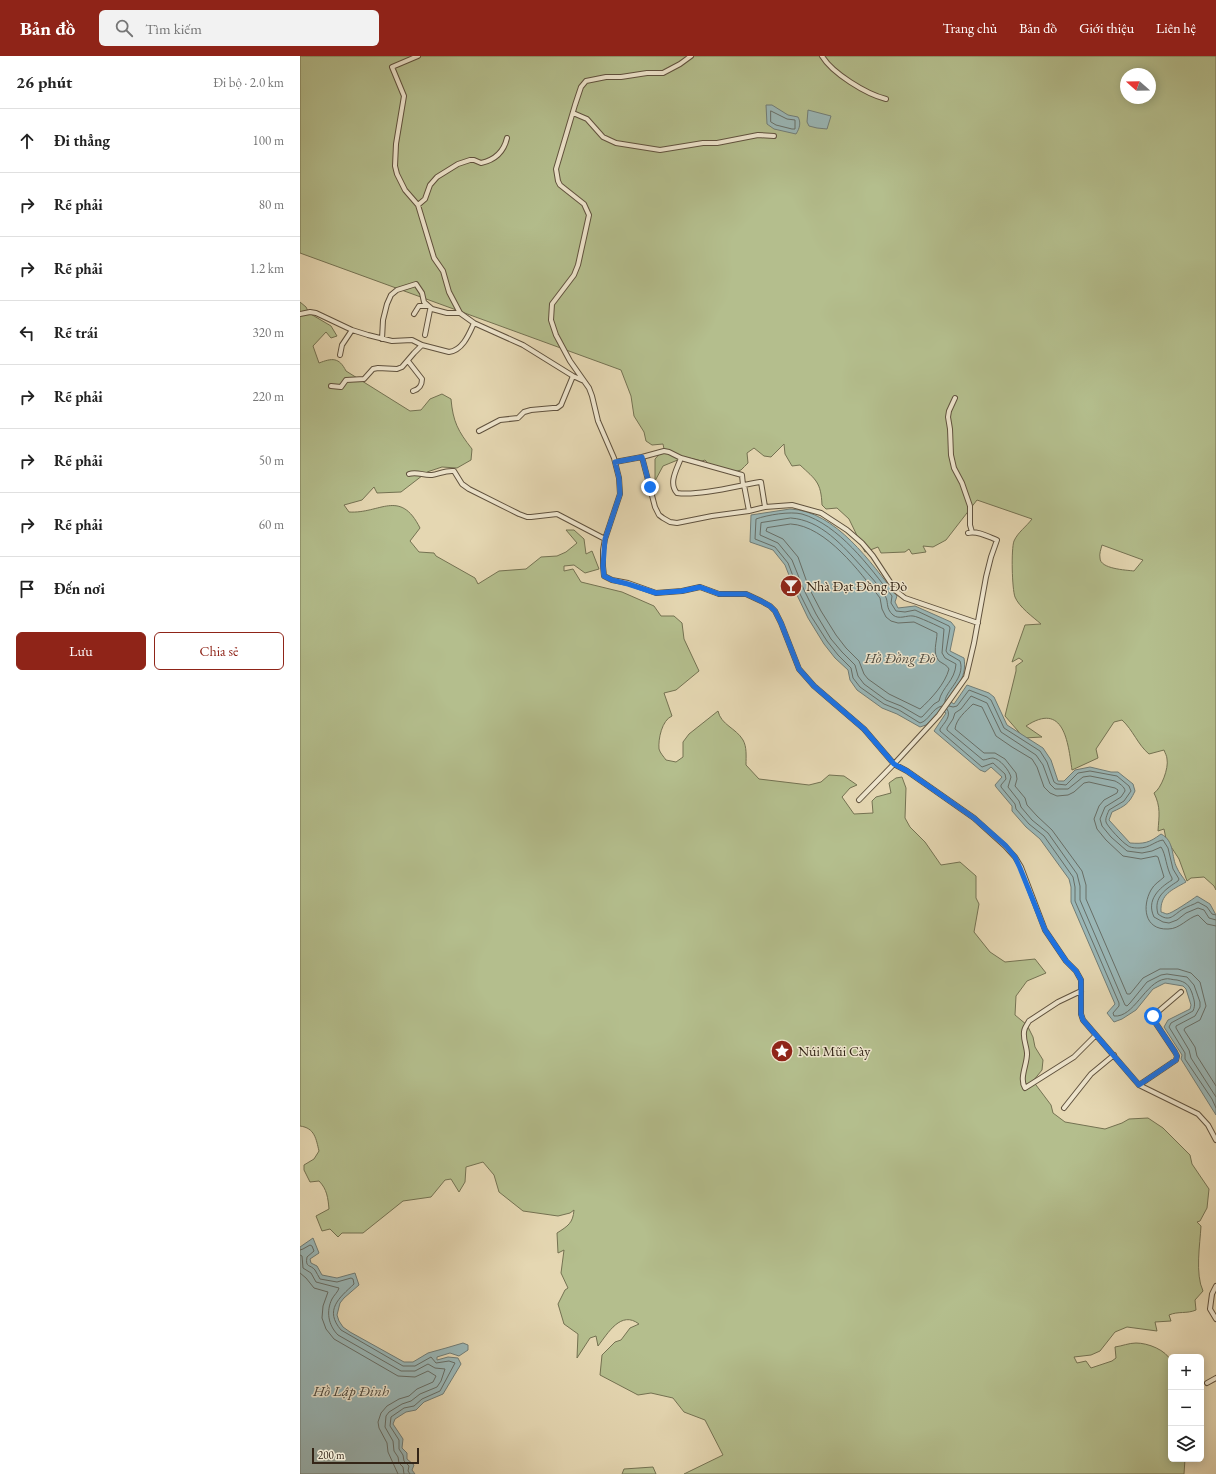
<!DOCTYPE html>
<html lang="vi">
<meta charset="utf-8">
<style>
:root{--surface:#fff;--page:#f2f2f2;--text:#222;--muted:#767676;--line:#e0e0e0;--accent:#8f2418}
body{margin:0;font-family:"EB Garamond",serif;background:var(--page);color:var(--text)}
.controls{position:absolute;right:12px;bottom:12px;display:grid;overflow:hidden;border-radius:6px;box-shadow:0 2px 10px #0003}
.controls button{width:36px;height:36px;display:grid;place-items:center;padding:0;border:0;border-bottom:1px solid var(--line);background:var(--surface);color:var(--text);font:20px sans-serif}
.compass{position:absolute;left:820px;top:12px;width:36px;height:36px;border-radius:50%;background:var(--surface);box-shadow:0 2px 10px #0003;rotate:290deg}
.scale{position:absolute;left:12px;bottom:10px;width:107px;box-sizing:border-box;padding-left:4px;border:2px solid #342517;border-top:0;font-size:11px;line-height:14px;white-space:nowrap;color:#342517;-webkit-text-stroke:3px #eee5cd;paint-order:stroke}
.stop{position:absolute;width:12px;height:12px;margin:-9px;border:3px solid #1a73e8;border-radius:50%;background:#fff}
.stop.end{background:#1a73e8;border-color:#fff;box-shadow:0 1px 4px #0008}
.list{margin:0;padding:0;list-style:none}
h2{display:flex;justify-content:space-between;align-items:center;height:52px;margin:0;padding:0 16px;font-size:17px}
h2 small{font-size:13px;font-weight:400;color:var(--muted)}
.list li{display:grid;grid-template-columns:26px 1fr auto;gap:12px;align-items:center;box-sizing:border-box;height:64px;padding:0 16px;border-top:1px solid var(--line)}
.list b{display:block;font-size:15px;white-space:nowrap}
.list em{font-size:13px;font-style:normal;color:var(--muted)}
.actions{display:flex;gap:8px;padding:12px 16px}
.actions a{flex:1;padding:9px 0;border:1px solid var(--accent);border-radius:6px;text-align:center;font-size:14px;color:var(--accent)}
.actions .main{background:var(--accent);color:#fff}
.icon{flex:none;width:22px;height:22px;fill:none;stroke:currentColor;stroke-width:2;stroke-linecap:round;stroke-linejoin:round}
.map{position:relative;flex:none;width:916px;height:1418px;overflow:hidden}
header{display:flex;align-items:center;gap:24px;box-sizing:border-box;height:56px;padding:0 20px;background:var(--accent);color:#fff}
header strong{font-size:19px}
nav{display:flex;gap:22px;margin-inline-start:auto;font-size:14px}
.search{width:280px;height:36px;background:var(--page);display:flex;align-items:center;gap:10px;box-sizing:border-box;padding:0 14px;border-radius:6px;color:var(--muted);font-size:15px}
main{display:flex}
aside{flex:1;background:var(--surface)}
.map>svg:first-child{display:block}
.green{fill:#b4be8d;stroke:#747252;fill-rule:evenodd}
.water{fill:#9ab7b7;stroke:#717d77}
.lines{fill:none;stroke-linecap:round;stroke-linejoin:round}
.shore{stroke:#676e67;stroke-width:1}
.minor-casing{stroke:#60523e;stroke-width:6}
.minor{stroke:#eee5cd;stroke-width:4}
.route{stroke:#1a73e8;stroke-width:5}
.labels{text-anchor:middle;stroke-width:3;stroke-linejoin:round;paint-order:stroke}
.poi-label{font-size:14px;fill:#342517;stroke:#eee5cd;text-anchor:start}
.water-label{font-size:15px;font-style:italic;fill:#4e4a3f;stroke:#eee5cd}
</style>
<header>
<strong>Bản đồ</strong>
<div class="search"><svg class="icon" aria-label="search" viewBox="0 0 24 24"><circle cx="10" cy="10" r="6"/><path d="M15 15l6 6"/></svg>Tìm kiếm</div>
<nav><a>Trang chủ</a><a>Bản đồ</a><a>Giới thiệu</a><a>Liên hệ</a></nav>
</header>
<main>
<aside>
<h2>26 phút<small>Đi bộ · 2.0 km</small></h2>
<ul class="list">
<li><svg class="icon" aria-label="ahead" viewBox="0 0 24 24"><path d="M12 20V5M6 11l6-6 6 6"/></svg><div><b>Đi thẳng</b></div><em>100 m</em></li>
<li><svg class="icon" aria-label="right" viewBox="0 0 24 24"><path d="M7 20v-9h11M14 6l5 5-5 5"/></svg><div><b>Rẽ phải</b></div><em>80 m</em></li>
<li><svg class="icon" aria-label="right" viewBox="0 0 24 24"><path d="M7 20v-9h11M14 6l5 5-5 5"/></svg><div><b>Rẽ phải</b></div><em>1.2 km</em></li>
<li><svg class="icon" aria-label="left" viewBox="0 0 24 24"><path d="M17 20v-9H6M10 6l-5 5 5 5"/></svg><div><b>Rẽ trái</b></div><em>320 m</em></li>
<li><svg class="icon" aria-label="right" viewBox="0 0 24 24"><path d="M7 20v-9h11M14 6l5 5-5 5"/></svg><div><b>Rẽ phải</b></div><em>220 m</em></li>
<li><svg class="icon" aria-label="right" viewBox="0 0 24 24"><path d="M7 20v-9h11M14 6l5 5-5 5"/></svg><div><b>Rẽ phải</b></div><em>50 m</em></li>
<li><svg class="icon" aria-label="right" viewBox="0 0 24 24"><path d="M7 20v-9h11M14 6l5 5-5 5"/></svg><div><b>Rẽ phải</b></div><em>60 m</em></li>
<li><svg class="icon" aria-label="arrive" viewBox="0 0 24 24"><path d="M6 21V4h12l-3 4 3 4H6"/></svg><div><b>Đến nơi</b></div></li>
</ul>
<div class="actions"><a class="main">Lưu</a><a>Chia sẻ</a></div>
</aside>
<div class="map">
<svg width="916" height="1418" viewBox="0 0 916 1418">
<rect width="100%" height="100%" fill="#e5d7b2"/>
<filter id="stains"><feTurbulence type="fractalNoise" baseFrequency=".005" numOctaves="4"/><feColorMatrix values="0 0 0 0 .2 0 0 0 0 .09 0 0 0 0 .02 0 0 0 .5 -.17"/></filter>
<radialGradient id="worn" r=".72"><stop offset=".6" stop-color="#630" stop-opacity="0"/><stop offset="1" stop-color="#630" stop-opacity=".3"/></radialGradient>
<path class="green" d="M0 0H916V834L914 830 904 821 891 822 887 825 879 803 866 783 864 773 858 775C859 760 861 751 854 737 861 733 869 712 867 703 867 700 865 697 864 694L849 698C838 689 833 674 822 664L814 666 796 693 798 702 772 714C768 686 764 645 726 670L742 681 724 682 705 660 716 615V610L723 605 719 602 712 606 725 569 741 568C733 561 719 551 715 541 712 533 711 493 714 485 718 476 726 471 732 463L677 444 646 484 633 491 623 490 626 496 612 498 609 493 605 496 581 497 578 491 565 496 549 463 537 452 526 453 522 449C521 426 516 424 500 409L492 410 485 398 484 388 471 401 464 400 454 392 447 397 448 407C446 409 443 412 441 414 432 418 410 412 405 404L402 405 385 401 363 410 355 425V403L364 393 363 388 352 389 346 385 344 376 334 360 331 340 321 314 0 197ZM826 18H850V42H826ZM802 489 843 504 834 515C826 514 800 513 800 502 799 498 801 493 802 489Z
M0 246 6 251 9 257 31 270 37 280 31 282 26 276 13 290 19 307C32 302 39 301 46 315L110 355 121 354 130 343 142 338 151 343C153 366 158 375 172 393L171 404 157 412 142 411 127 416 101 436 77 437 74 431 62 444 44 449 49 456C80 458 100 432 120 472L110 485 119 496 134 497 136 500 175 522 178 528 199 515 226 513 241 501 257 500 266 496 277 487 266 474H274L284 483 286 498 292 495 299 513 285 517 274 509 264 510V515L273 513 281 526 322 536 354 550 361 560H374L382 567 384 583 399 615 376 634 364 637 372 660C362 664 358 683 359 693 360 697 364 701 366 704L376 706 383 701V686L389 678 418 655C421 669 436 672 443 684 447 691 446 700 446 709L459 723 509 729 521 726 529 719 544 720 557 729 550 732 542 741 554 758 573 757 572 745 576 741 591 737 589 727 596 722 602 721 606 732 605 762 610 771 625 786 641 809 660 806 676 820V842L679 848 674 876 690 896 705 906 735 903 746 917 727 925 716 940 715 959 727 969 733 981 735 991 743 1004 742 1014 733 1025 751 1049 753 1057 765 1066 805 1073 822 1067 829 1063 848 1062 863 1072 890 1099 892 1108 909 1133 907 1152 900 1165 897 1166 901 1170C900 1188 895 1218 903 1235L895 1244 896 1254C887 1258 878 1255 869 1259L871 1265 855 1266 857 1275 827 1271 815 1276 800 1295 791 1299 774 1301 777 1307 786 1305 791 1312 812 1305 816 1302 815 1291C822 1290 829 1287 836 1287 848 1287 866 1294 871 1305V1403H885L884 1418H384L423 1399 405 1364 384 1356 373 1342 351 1337 338 1339 300 1319 302 1299 315 1286 321 1284 330 1272 339 1268C321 1254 308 1277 298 1290L296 1280 290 1282 277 1302 278 1278 264 1268 258 1248 265 1234 268 1232 261 1217 264 1194 258 1197 257 1177C268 1170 273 1167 274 1154L270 1157 258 1160 223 1155 199 1136 194 1119 183 1106 166 1111 165 1126 159 1136 151 1123 145 1124 131 1141 103 1145 63 1177H42L38 1181 30 1173 22 1175 16 1160 29 1153C28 1142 27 1133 19 1125L10 1126 4 1114V1109L14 1103 19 1095C16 1083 15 1072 0 1070Z
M353 1411 356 1418H322L324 1413Z"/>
<path class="water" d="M466 49H472L488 59 498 61C501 66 500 72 496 78L474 73 467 68Z
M508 54 531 60 527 73 517 72 509 70 507 66Z
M490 453C536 455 571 507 597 540L595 546 598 552 615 550 651 566 655 571 650 595 664 602C667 619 658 631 648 644L654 648 667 629 689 637 694 641 707 669 743 692 751 704 758 725H764L775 714 790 711 811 716H818L833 728 835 735C829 748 825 750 812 756L809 764 830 787C844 788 849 787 861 778 875 785 871 801 877 812 879 817 883 821 886 826 872 834 860 838 861 856 862 856 866 858 867 858 871 858 893 843 897 840L910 848 916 859V1059L881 1003 882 999 864 971 868 964 890 953 891 949 886 933 883 930 865 927 853 933 836 954 822 963 814 966 807 957 815 948 771 846V831L769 823 740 783 726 771 712 755V750L696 731 695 729 702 721 691 711 685 716 680 714 634 675 646 657 641 654 626 669 620 671 597 658 582 652 557 634 550 624 548 614 535 602 524 588 508 562 496 537 485 509 473 494 450 486 451 459Z
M13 1182 19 1197 10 1203 11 1207 17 1210 22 1219 37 1222 55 1217 59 1229 44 1242 40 1247 37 1259 39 1265 43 1271 50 1276 104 1306H113L128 1297 146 1292 163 1287 168 1289V1294L159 1300 150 1297 137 1301V1304L148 1301 158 1302 161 1308 143 1338 124 1346 116 1354 106 1356 95 1363 93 1368 103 1383 102 1392 107 1397V1403L114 1409 112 1414 115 1418H0V1191Z"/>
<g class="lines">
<path class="shore" d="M471 55 487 63 495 64V73H492L476 69 471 66Z
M491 462C521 464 543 490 562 511 570 520 579 529 585 540 589 545 585 552 593 559 599 564 607 559 613 560 617 560 640 571 644 573L642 597 645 602 656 608C655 625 642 631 639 645L634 648 622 661H620L601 650 586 644 564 628 558 620 555 609 542 596 531 583 516 558 504 534 492 504 478 487 460 479 461 467Z
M491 468C526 470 560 516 580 542L582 553 586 561 591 565 598 567 614 566 637 577C637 586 632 597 639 605 643 608 647 609 649 613 645 628 631 643 620 653L589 638 568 623 564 618 559 605 546 592 536 579 521 555 509 532 498 501 483 483 466 475 467 472Z
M642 650C632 652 629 665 620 667L599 654 584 648 560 631 553 622 551 612 538 599 527 585 511 560 499 536 488 507 475 491 455 483 456 463C467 459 490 455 502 458 539 469 569 510 592 540L591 547 596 555 605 556 615 554 649 570 650 572 646 595 648 598 660 605C666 622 644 636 645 646
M649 650 653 651 657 650 669 634 687 641 691 644 704 672 740 695 747 706 754 726 757 728 766 729 778 717 790 715 817 720 829 730 831 735 824 745 809 754C808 757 805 762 806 766 807 770 823 787 827 789 830 792 836 792 839 792 850 792 855 785 863 784L868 792 873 813 879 823 878 825C866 833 853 841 858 858 870 867 873 859 883 853 888 850 893 849 898 846L907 851 912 858 916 859
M647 653C652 660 644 667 640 673V675L682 711 693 707 705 718 706 723 701 729V731L715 748 716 753 729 768 744 780 773 821 775 831V845L819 947V950L813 957 814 960C834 962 845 926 865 923 868 922 873 924 877 924 886 926 889 929 892 937 894 944 896 948 893 955L871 967 869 971 885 997V1003L912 1043 916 1052
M916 864 909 862 904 854 898 852 886 857 877 864 869 867 863 866 854 861C846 844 859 832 872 824V822C866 812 866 798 861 791L852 795 842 797 827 795 811 781 802 770 800 763 805 751 821 741 825 735C825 731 819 727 815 725L790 720 783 721 768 733H755L750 728 743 709 736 699 701 676 687 647 671 640 661 653 655 657 653 663 647 672V674L683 704C686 704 689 702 693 702 700 703 709 714 711 721L708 731 719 745 721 751 732 764 748 777 777 818 780 830V844L825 949 827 950 830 947 847 926 861 919 867 918 887 921 894 929 900 946V951L895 960 876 970V972L889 994 891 1002 916 1041
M916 870 907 868 898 859C887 862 880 873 868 873 844 874 842 850 851 834 854 828 860 825 864 821L858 801 856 800 841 803 823 800 806 784 797 773 794 763 799 750 804 744 817 737 818 734 815 732 789 726 784 727 774 736 768 739 757 740 750 737 744 731 737 711 732 703 712 691 696 680 682 651 673 648C666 655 656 663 655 673L684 697H695L705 703 716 717 717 723 715 730 725 742 727 749 737 760 752 774 782 815 786 829V843L827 938H830L843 922 860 913H878L891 917 900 926 906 950 900 964 885 972 884 974 895 991 897 1000 916 1030
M0 1194 3 1193 10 1189 12 1190 14 1195 7 1201C5 1212 10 1208 15 1214 17 1217 18 1220 20 1223L37 1226 51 1222 53 1223 54 1228C39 1242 24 1254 41 1274L103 1310H115L131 1301 136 1307 149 1305 155 1307 140 1335 122 1343 114 1350 104 1352 91 1361 90 1370 99 1384V1393L103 1399 104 1405 109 1410 108 1415 110 1418
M0 1199 2 1200 3 1212 11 1217 16 1226 39 1232C38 1236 34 1239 32 1243 26 1255 28 1269 38 1279L101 1315H115L128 1308 135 1312 145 1313 141 1325 137 1331 120 1338 111 1345 102 1348 89 1356 86 1360 85 1371 93 1385 94 1395 98 1401 99 1407 103 1411 104 1418
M0 1217 6 1222 14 1232 28 1236 23 1250 22 1262 26 1273 34 1283 98 1320 115 1321 128 1315 136 1320 133 1326 117 1333 109 1340 99 1343 87 1350 81 1357 78 1366 79 1372 87 1387 88 1396 98 1418"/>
<g class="minor-casing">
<path id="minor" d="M118 0 92 11 104 40 96 88 95 110 97 118 105 134 118 149 134 202 143 215 149 236 160 257 174 267 223 289 273 320 284 325
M391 0 380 8 363 17H347L321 21H306L286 25 281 31 275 49 256 113 258 125 260 129 284 148 289 159 278 209 274 219 252 248 251 264 256 279 270 305 289 332 292 340 298 365 314 402 319 422 320 438 305 483 303 494V510L304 520 312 524 328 527 356 537 382 535 400 531 419 538H446L461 545 470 550 475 555 481 567 499 613 514 630 564 673 594 708 607 715 674 762 705 790 715 801 721 811 745 874 766 905 776 915 781 924V958L783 964 839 1029 898 1058 908 1069 916 1084
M522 0C532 17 566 38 586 43
M273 57 287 63 303 81 316 87 360 94 403 87H417L458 79 474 80
M118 149 125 143 130 129 137 121 158 108 170 104H174L181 107C195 104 204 95 207 82
M0 258 10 256 16 257 52 274 68 279 92 285 112 284 122 289 149 296C163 294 169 278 174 267
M114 258 119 250H127
M125 279 130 254 132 253 147 257H160
M82 283 83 264 87 248 91 239 97 234 116 228 122 237 124 246 132 253
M40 299 42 289 52 274
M108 305 122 323C122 330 119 333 113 335
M31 330 41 331 46 324 64 323 73 313 78 312 97 313 102 311 114 297 122 289
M655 342 649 355 648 361 650 373 651 399 654 412 662 427 670 450V469L672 476
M179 375 200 364 218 362 224 356 231 354 253 352H257L261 349 273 320
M342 401 364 395 369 396 381 402 442 419 443 429
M381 402C377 413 368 427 377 437 399 440 437 430 460 426H461L465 451
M315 406 342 401 355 451 359 459 363 462 370 466 377 467 412 460 449 455 465 451 492 449 521 457 547 474 562 487 573 500 596 535 605 542 678 567
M109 418C117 415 124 420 132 419 139 418 146 414 154 415L162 428 169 433 219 458 227 461H231L257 458 305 483
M444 429 449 455
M559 744 594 708 639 659 666 621 674 587 686 521 691 501 697 484C689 481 677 474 668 477
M781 935 758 946 729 965C727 969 724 972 724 976 723 984 727 991 727 998 727 1009 719 1022 725 1032L774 1001 795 980
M839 1029 876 1004 877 1000 875 996 853 963V960L881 936
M764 1052 791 1018 814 999
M916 1230 912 1238 910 1253 916 1263
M907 1327 916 1322"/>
</g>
<use href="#minor" class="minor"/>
</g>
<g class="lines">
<path class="route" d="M350 431 342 401 315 406 319 422 320 438 305 483 303 510 304 520 312 524 328 528 356 537 382 535 400 531 419 538H446L461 545 470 550 475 555 481 567 499 613 514 630 564 673 594 708 607 715 674 762 706 790 715 801 720 812 745 874 766 905 776 915 781 924V958L783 964 839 1029 876 1004 877 1000 875 996 853 963V960"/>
</g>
<defs>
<g id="bar-disc" transform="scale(1.15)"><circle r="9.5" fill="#8f2418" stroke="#eee5cd"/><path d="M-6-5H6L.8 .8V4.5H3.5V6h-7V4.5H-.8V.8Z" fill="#fff"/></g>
<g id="sight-disc" transform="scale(1.15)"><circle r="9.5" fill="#8f2418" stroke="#eee5cd"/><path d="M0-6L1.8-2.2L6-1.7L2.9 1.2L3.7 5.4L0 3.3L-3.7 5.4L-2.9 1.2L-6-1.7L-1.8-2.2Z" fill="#fff"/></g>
</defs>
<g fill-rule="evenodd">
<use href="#bar-disc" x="491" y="530"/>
<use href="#sight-disc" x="482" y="995"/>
</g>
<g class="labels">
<g class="poi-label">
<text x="506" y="535">Nhà Đạt Đồng Đò</text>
<text x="498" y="1000">Núi Mũi Cày</text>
</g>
<g class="water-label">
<text x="600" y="607">Hồ Đồng Đò</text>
<text x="51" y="1340">Hồ Lập Đinh</text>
</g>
</g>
<rect width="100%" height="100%" filter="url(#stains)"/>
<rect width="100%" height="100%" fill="url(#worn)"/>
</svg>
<div class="controls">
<button>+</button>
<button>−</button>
<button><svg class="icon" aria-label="layers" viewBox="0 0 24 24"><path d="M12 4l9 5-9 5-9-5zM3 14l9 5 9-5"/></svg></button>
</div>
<svg class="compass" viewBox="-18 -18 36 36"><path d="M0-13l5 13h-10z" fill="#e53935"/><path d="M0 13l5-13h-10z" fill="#767676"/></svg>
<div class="scale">200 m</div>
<div class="stop" style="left:853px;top:960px"></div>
<div class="stop end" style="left:350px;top:431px"></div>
</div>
</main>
